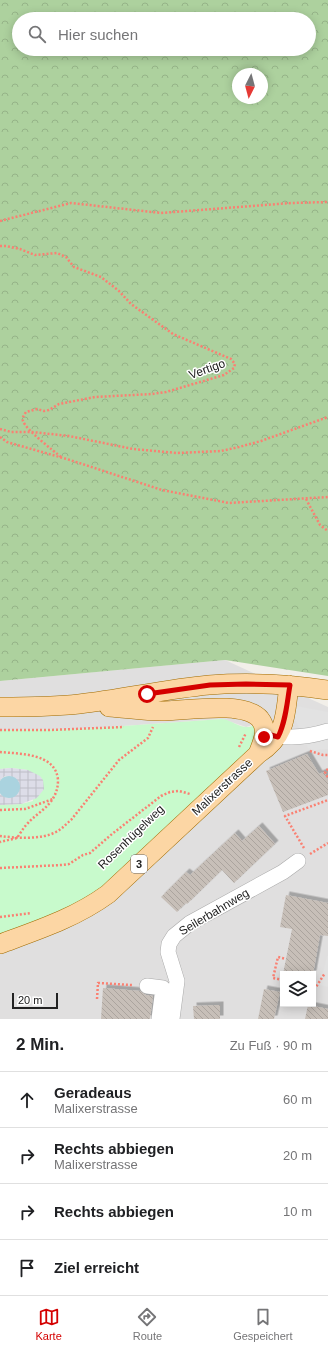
<!DOCTYPE html>
<html lang="de">
<meta charset="utf-8">
<style>
:root{--surface:#fff;--page:#f2f2f2;--text:#202124;--muted:#757577;--line:#e0e0e0;--accent:#d40000}
body{margin:0;font-family:Arial,sans-serif;background:var(--page);color:var(--text)}
.controls{position:absolute;right:12px;bottom:12px;display:grid;overflow:hidden;border-radius:0px;box-shadow:0 2px 10px #0003}
.controls button{width:36px;height:36px;display:grid;place-items:center;padding:0;border:0;border-bottom:1px solid var(--line);background:var(--surface);color:var(--text);font:20px sans-serif}
.compass{position:absolute;left:232px;top:68px;width:36px;height:36px;border-radius:50%;background:var(--surface);box-shadow:0 2px 10px #0003;rotate:186deg}
.scale{position:absolute;left:12px;bottom:10px;width:46px;box-sizing:border-box;padding-left:4px;border:2px solid #222;border-top:0;font-size:11px;line-height:14px;white-space:nowrap;color:#222;-webkit-text-stroke:3px #fff;paint-order:stroke}
.stop{position:absolute;width:12px;height:12px;margin:-9px;border:3px solid #d40000;border-radius:50%;background:#fff}
.stop.end{background:#d40000;border-color:#fff;box-shadow:0 1px 4px #0008}
.list{margin:0;padding:0;list-style:none}
h2{display:flex;justify-content:space-between;align-items:center;height:52px;margin:0;padding:0 16px;font-size:17px}
h2 small{font-size:13px;font-weight:400;color:var(--muted)}
.list li{display:grid;grid-template-columns:26px 1fr auto;gap:12px;align-items:center;box-sizing:border-box;height:56px;padding:0 16px;border-top:1px solid var(--line)}
.list b{display:block;font-size:15px;white-space:nowrap}
.list p{margin:0;font-size:13px;white-space:nowrap;color:var(--muted)}
.list em{font-size:13px;font-style:normal;color:var(--muted)}
.icon{flex:none;width:22px;height:22px;fill:none;stroke:currentColor;stroke-width:2;stroke-linecap:round;stroke-linejoin:round}
.map{position:relative;flex:none;width:328px;height:1019px;overflow:hidden}
.search{position:absolute;background:var(--surface);box-shadow:0 2px 10px #0003;left:12px;right:12px;top:12px;height:44px;display:flex;align-items:center;gap:10px;box-sizing:border-box;padding:0 14px;border-radius:22px;color:var(--muted);font-size:15px}
.sheet{height:276px;background:var(--surface)}
nav{display:flex;justify-content:space-around;align-items:center;box-sizing:border-box;height:56px;border-top:1px solid var(--line);background:var(--surface);font-size:11px;color:var(--muted)}
nav a{display:grid;justify-items:center;gap:2px}
nav .on{color:var(--accent)}
.map>svg:first-child{display:block}
.residential{fill:#e0dfdf;fill-rule:evenodd}
.forest{fill:url(#forest-crowns);fill-rule:evenodd}
.park{fill:#c8facc}
.parking{fill:#e2e2e2}
.plaza{fill:url(#plaza-grid)}
.water{fill:#aad3df}
.building{fill:url(#building-back-hatch);filter:url(#shadow)}
.lines{fill:none;stroke-linecap:round;stroke-linejoin:round}
.minor-casing{stroke:#a9a9a9;stroke-width:16}
.major-casing{stroke:#a06b00;stroke-width:20}
.path{stroke:#fa8072;stroke-width:2.5;stroke-dasharray:2 2;stroke-linecap:butt}
.minor{stroke:#fff;stroke-width:15}
.major{stroke:#fcd6a4;stroke-width:19}
.route{stroke:#d40000;stroke-width:5}
.labels{text-anchor:middle;stroke-width:3;stroke-linejoin:round;paint-order:stroke}
.shield{fill:#fff;stroke:#646464;stroke-width:1}
.shield-label{font-size:11px;font-weight:bold;fill:#222}
.street-label{font-size:12px;fill:#222;stroke:#fff}
</style>
<div class="map">
<svg width="328" height="1019" viewBox="0 0 328 1019">
<defs>
<pattern id="forest-crowns" width="20" height="18" patternUnits="userSpaceOnUse"><rect width="20" height="18" fill="#add19e"/><path d="M2 6a3 3 0 1 1 6 0M12 15a3 3 0 1 1 6 0" fill="none" stroke="#95b388"/></pattern>
<pattern id="plaza-grid" width="8" height="8" patternUnits="userSpaceOnUse"><rect width="8" height="8" fill="#dddde8"/><path d="M0 4h8M4 0v8" fill="none" stroke="#bdbdc7"/></pattern>
<pattern id="building-back-hatch" width="6" height="6" patternUnits="userSpaceOnUse"><rect width="6" height="6" fill="#c7bfb8"/><path d="M-1 5l2 2M0 0l6 6M5-1l2 2" fill="none" stroke="#aba49e"/></pattern>
<filter id="shadow"><feDropShadow dx="3.5" dy="-3.5" stdDeviation="0" flood-color="#0004"/></filter>
</defs>
<rect width="100%" height="100%" fill="#f2efe9"/>
<path class="residential" d="M225 660 328 707V1019H0V944L262 722 246 727 222 719 81 729 0 730V681ZM283 974H313V1004H283Z"/>
<path class="forest" d="M0 0H328V676L225 660 0 681ZM19 19H309V49H19ZM238 74H262V98H238Z"/>
<path class="park" d="M222 719C232 720 239 728 249 727 253 726 258 724 262 722L264 737 108 894 0 944V805L21 804 33 801 28 770 11 768 0 769V730L81 729Z"/>
<path class="parking" d="M296 706 328 712V749L314 750 308 748 294 717Z
M327 956H328V987L320 985Z"/>
<path class="plaza" d="M11 768 28 770 40 776 43 780 44 789 37 798 21 804 0 805V794L7 798 14 796 19 784 14 778 10 776H5L0 780V769Z"/>
<path class="water" d="M-2 787a11 11 0 1 1 22 0a11 11 0 1 1-22 0Z"/>
<path class="building" d="M307 754 319 774 324 772 328 780V795L283 812 266 771Z
M259 826 275 844 234 883 222 870 187 904 186 903 177 912 161 897 186 872 190 875 235 833 242 841Z
M286 895 328 903V936L320 935 313 974H283L292 929 280 927Z
M103 988 140 991 146 995 153 996 150 1019H101Z
M264 989 280 992 274 1019H258Z
M220 1005V1019H194L193 1006Z
M308 1005 328 1009V1019H305Z"/>
<g class="lines">
<g class="minor-casing">
<path id="minor" d="M268 734C287 739 309 737 328 731
M147 986 163 988 159 1019
M172 1019 177 981 168 952 169 944 174 936 190 923 283 872 298 861"/>
</g>
<g class="major-casing">
<path id="major" d="M0 707C26 707 53 707 79 704 123 699 166 689 209 685 249 682 289 684 328 690
M109 707C126 708 144 711 161 711 185 711 243 700 260 719 269 730 262 743 258 754
M0 944C38 930 75 918 108 894L258 754C287 735 285 716 289 685"/>
</g>
<path class="path" d="M0 221 71 203 161 213 291 203 328 202
M0 246H6L20 249 35 255 57 253 66 257 74 267 101 277 119 291 131 304 173 334 231 359 235 364 234 368 224 375 166 392 152 394 95 397 59 404 49 410 44 411 37 409 26 412C24 415 22 418 23 421 26 430 54 451 61 457
M0 429 11 432H32L69 436 133 449 177 453 221 451 239 447 261 441 328 417
M0 437 7 442 70 460 162 490 229 503 328 497
M306 499 320 525 328 531
M0 730H49L124 727
M239 747 246 733
M310 751 323 755H328
M0 752C20 754 56 753 58 780 58 788 56 794 52 800 45 810 35 815 28 823 23 828 20 834 17 838L0 842
M328 769 325 772 328 778
M0 810 25 809 53 799
M0 836C16 838 41 840 56 832 62 829 66 824 71 820L119 760 148 738 153 727
M304 848 285 816 328 800
M310 854 328 843
M0 868 62 865 69 864 83 855 90 853 112 834 161 796 170 792 179 791 190 794
M0 917 31 913
M283 980 273 978 278 957 286 959
M313 986 316 987 325 973
M97 999 98 983 132 985"/>
<use href="#minor" class="minor"/>
<use href="#major" class="major"/>
</g>
<g class="lines">
<path class="route" d="M147 694 210 685 246 684 290 685C287 702 286 721 278 737L264 733V737"/>
</g>
<g class="labels">
<rect class="shield" x="131" y="855" width="16" height="18" rx="3"/>
<g class="shield-label">
<text x="139" y="868">3</text>
</g>
<g class="street-label">
<text transform="translate(207 369) rotate(-20)" y="4">Vertigo</text>
<text transform="translate(222 787) rotate(-43)" y="4">Malixerstrasse</text>
<text transform="translate(131 837) rotate(-44)" y="4">Rosenhügelweg</text>
<text transform="translate(214 912) rotate(-31)" y="4">Seilerbahnweg</text>
</g>
</g>
</svg>
<div class="controls">
<button><svg class="icon" aria-label="layers" viewBox="0 0 24 24"><path d="M12 4l9 5-9 5-9-5zM3 14l9 5 9-5"/></svg></button>
</div>
<svg class="compass" viewBox="-18 -18 36 36"><path d="M0-13l5 13h-10z" fill="#e53935"/><path d="M0 13l5-13h-10z" fill="#757577"/></svg>
<div class="scale">20 m</div>
<div class="stop" style="left:147px;top:694px"></div>
<div class="stop end" style="left:264px;top:737px"></div>
<div class="search"><svg class="icon" aria-label="search" viewBox="0 0 24 24"><circle cx="10" cy="10" r="6"/><path d="M15 15l6 6"/></svg>Hier suchen</div>
</div>
<section class="sheet">
<h2>2 Min.<small>Zu Fuß · 90 m</small></h2>
<ul class="list">
<li><svg class="icon" aria-label="ahead" viewBox="0 0 24 24"><path d="M12 20V5M6 11l6-6 6 6"/></svg><div><b>Geradeaus</b><p>Malixerstrasse</p></div><em>60 m</em></li>
<li><svg class="icon" aria-label="right" viewBox="0 0 24 24"><path d="M7 20v-9h11M14 6l5 5-5 5"/></svg><div><b>Rechts abbiegen</b><p>Malixerstrasse</p></div><em>20 m</em></li>
<li><svg class="icon" aria-label="right" viewBox="0 0 24 24"><path d="M7 20v-9h11M14 6l5 5-5 5"/></svg><div><b>Rechts abbiegen</b></div><em>10 m</em></li>
<li><svg class="icon" aria-label="arrive" viewBox="0 0 24 24"><path d="M6 21V4h12l-3 4 3 4H6"/></svg><div><b>Ziel erreicht</b></div></li>
</ul>
</section>
<nav>
<a class="on"><svg class="icon" aria-label="map" viewBox="0 0 24 24"><path d="M3 6l6-2 6 2 6-2v14l-6 2-6-2-6 2zM9 4v14M15 6v14"/></svg>Karte</a>
<a><svg class="icon" aria-label="directions" viewBox="0 0 24 24"><path d="M12 3l9 9-9 9-9-9zM9 14v-3h6M13 9l2 2-2 2"/></svg>Route</a>
<a><svg class="icon" aria-label="saved" viewBox="0 0 24 24"><path d="M7 4h10v16l-5-4-5 4z"/></svg>Gespeichert</a>
</nav>
